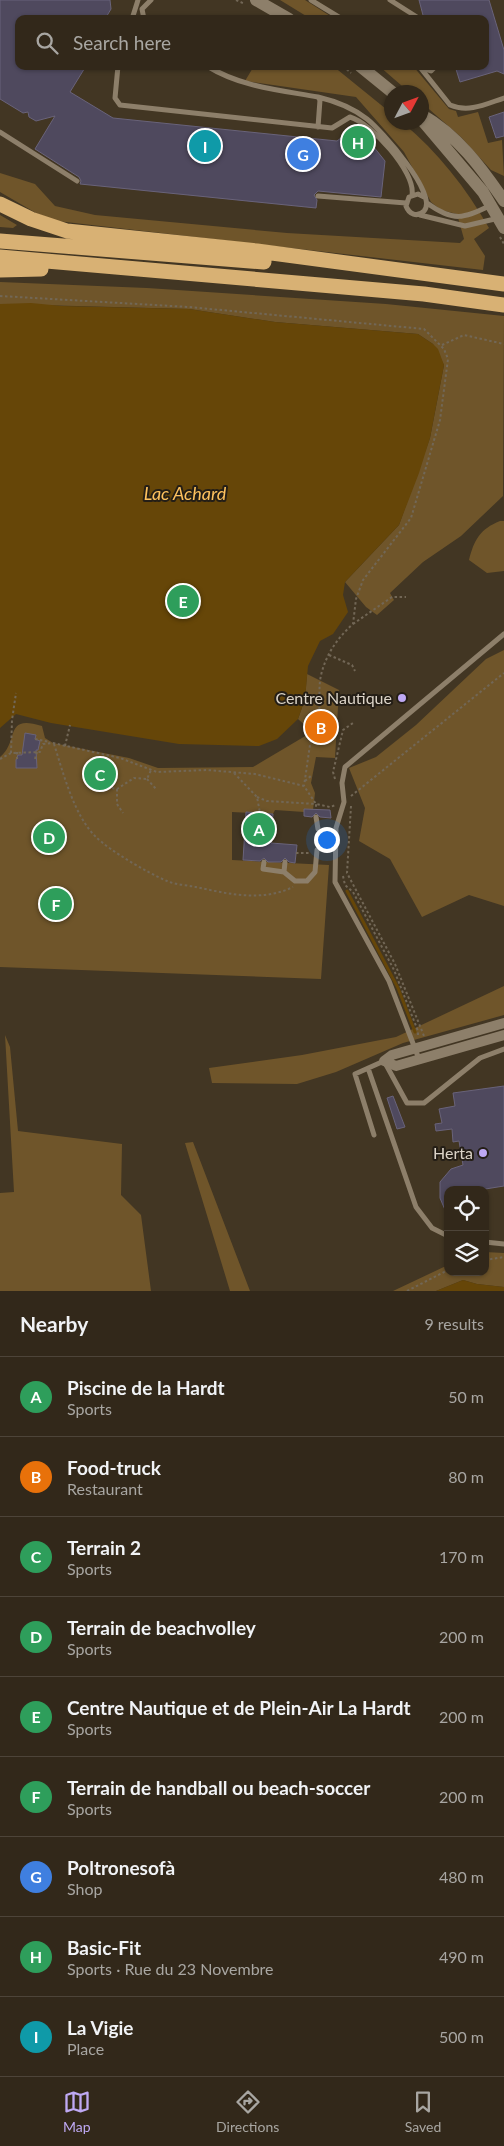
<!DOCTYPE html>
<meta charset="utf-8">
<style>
:root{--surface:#32281a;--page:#3d3427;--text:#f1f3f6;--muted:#a8a6a2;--line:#4d4439;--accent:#bfa9f4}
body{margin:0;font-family:Lato,sans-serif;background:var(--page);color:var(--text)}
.controls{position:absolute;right:15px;bottom:15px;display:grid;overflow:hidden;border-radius:10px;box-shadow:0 1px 4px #0004}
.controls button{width:45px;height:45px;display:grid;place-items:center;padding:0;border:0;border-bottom:1px solid var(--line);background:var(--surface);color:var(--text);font:25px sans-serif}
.compass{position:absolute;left:384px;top:85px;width:45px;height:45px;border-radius:50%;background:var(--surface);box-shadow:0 1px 4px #0004;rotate:49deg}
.you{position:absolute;left:326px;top:839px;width:18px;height:18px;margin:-12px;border:4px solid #fff;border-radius:50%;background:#1a73e8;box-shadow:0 0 0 8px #1a73e833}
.badge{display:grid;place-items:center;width:32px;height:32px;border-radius:50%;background:var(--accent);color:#fff;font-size:16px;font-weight:700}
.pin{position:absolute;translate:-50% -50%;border:2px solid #fff;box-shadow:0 1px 5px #0006}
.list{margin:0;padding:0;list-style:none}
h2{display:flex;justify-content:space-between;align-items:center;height:65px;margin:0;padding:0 20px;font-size:21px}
h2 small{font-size:16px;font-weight:400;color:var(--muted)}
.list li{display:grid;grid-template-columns:32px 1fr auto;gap:15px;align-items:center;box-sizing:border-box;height:80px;padding:0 20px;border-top:1px solid var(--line)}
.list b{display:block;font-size:19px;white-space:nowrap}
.list p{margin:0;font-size:16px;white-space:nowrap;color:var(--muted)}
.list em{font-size:16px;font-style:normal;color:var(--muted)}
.icon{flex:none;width:28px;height:28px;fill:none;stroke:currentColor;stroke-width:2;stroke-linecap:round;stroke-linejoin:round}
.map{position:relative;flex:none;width:504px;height:1291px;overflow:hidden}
.search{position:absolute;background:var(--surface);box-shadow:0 1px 4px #0004;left:15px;right:15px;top:15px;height:55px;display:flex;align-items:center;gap:12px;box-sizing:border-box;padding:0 18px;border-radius:10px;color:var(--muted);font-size:19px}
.sheet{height:785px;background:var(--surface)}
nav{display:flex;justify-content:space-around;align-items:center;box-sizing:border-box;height:70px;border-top:1px solid var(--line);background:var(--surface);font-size:14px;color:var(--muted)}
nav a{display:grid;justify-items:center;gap:2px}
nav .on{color:var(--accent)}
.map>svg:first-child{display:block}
.green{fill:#6f552a}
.water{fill:#664608}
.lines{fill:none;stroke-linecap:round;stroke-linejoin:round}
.stream{stroke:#664608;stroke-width:3}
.building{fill:#4f495e;stroke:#69637a}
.path{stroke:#726756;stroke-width:2;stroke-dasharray:2.5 2.5;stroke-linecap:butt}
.lane{stroke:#8d7f6a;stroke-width:5}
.street{stroke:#8d7f6a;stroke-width:10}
.secondary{stroke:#8d7f6a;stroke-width:12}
.highway{stroke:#d8b174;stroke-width:15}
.poi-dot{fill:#bfa9f4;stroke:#241e16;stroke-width:2}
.labels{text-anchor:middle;stroke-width:4;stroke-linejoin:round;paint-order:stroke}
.poi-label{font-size:16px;fill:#dcd4c8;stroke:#241e16;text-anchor:end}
.water-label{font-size:18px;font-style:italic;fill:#fec25e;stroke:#241e16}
</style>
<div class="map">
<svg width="504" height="1291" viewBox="0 0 504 1291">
<rect width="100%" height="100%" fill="#423623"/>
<path class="green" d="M280 0H305L335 19H311Z
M254 66H333L391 113 392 122 403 123C438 152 466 188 489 228L474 239 485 256 483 270 57 221 36 213 0 192V173L35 184 55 206 95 215 287 233 460 243 464 239 457 214 441 210 431 202 404 152 356 97 245 81Z
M379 66H413L449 109 456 111 458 117 478 112 488 143 502 140 504 176 491 170 461 137 422 103V92H409Z
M0 215 17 225 13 228 0 227Z
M0 282 147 288 386 304 504 316 503 496 461 536 423 562 390 593 394 600 377 615 366 607 345 582 399 525 430 438 444 365 433 344 418 334 275 322 189 309 0 304Z
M500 521H504V571L487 573 469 560C474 540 480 529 500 521Z
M504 650V906L469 895 422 917 390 859 359 841 365 808 349 768 376 757 416 725 486 659Z
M307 674 339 690 335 758 316 757 311 783 315 793 313 810 305 809 304 812 275 810 273 814 232 812V860L329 865 321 979 0 967V757C20 741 3 714 42 726L45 738 53 743 129 758 158 768 253 767 307 735 308 728 298 719 305 699Z
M504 986V1015L403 1043 336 1072 297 1084 212 1083 209 1068 302 1055 396 1037Z
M5 1035 10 1047 18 1131 122 1144 121 1195 141 1215 151 1291H0V1193L14 1192Z
M193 1142 250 1291H230L185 1143Z
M485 1252 504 1253V1287L477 1284 463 1280 436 1291H393L448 1265V1272H485Z"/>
<path class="water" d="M31 303 62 306 189 309 275 322 418 334 433 344 438 349 444 365 430 438 419 473 399 525 345 582 343 595 348 612 333 634 320 641 308 666 305 699 298 719 277 739 259 746 179 744 51 723 16 714 0 728V304Z
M463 1280 477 1284 504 1287V1291H436Z"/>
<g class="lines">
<path class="stream" d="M347 891 398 988 415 1032"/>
</g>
<path class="building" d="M0 0H110L111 9 105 19H19V66H86L70 92 113 118 337 141 357 126 385 161 381 197 318 191 314 195 317 200 316 208 80 184 81 181 79 177 35 149 55 116 36 121 29 117 28 112 23 113 0 99Z
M419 0H489L504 50V74L497 71 460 82 455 66H485V19H424Z
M504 112V136L496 138 489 117Z
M25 733 36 735 35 739 40 741 38 750H36L37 768H16V760L18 755H22Z
M304 809 330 810 331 818 320 817 316 813 312 817 304 816Z
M246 812 273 814 271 843 297 845 295 863 289 862 285 858 281 862H268L264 858 260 861 243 860Z
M504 1086V1186L479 1190H448V1217L440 1198V1182L451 1169 463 1165 459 1141 453 1142 452 1129 436 1131 435 1124 442 1123 439 1109 455 1106 453 1093Z
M393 1096 405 1127 397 1129 387 1098Z"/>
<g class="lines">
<path class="path" d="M236 0 245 4
M343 66 351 73
M500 237 504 244
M0 296 189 307 424 329 444 349 448 359 440 420 411 518 363 580 356 599 353 624C336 639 323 659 320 681 318 698 323 718 312 731L304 786
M442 345 464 335 504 344
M353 624 392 597H406
M329 655 352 665 355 671
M35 739 50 742
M54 744C63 772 74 816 96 837 110 851 148 873 167 881 176 885 187 885 196 887 228 894 262 902 293 887
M65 746 70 725
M17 752V759
M11 753 12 720 16 693
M0 759 11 753 40 752 43 744 53 743 120 758 157 772 207 770 255 774 304 786 316 804 330 807 336 805
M35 759 37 752
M234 773 257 797 260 813
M147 779 157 790
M335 779 333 772 343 730 353 723
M305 781 312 775
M107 787 117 789 134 778 147 779 151 770
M117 789V804L123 813
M351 796 504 673
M257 797 267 801 316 804V809
M351 806 347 873 395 964 424 1036
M296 853H309
M343 876 345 885 353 892 394 970 418 1031V1035
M485 1260 504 1257
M407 1291 448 1270"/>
<path class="lane" d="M311 0 342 19
M390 0 420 19
M132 19 138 0
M144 19 142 9 151 0
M118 66 115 98 120 105 332 128 350 117C371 123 416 172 412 195
M207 66C241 87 279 90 318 97L320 100 318 127
M419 66 450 105C469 113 486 104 504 98
M422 68 431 71 436 66
M318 97C335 101 353 108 367 119 381 130 439 195 424 211 417 218 409 214 406 206L409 197 418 194 424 197
M0 132 77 181
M318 196 406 203
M427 203C453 222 464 219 491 205
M420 215 465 226 499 218
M316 817 318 829
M264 862 263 869 284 872
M285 862 284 872 295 881H307L315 872 317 850
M419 1059 389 981 335 882 336 828 344 802 342 783 345 767 504 634
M368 1068 416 1207 432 1228 448 1236
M374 1135 355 1074 384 1061 407 1103H424L480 1058 504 1049
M485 1242 504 1244"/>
<path class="street" d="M504 1023 392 1055 384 1061 396 1066 504 1035"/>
<path class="secondary" d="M256 0 289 19
M360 66 392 92
M422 115C457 135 481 167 504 201
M422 120 483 192 504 228"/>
<path class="highway" d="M0 204 31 219 67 231 257 251 504 284
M0 241 264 262
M0 257 424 294 504 305
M0 270 41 269"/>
</g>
<g class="poi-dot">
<circle cx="402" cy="698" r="5"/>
<circle cx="483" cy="1153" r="5"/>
</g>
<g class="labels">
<g class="poi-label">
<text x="392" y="704">Centre Nautique</text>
<text x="473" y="1159">Herta</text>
</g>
<g class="water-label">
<text x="185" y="500">Lac Achard</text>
</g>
</g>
</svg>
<div class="controls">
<button><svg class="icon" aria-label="locate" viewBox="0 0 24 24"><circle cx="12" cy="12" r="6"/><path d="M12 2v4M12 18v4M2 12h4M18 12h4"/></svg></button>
<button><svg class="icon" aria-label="layers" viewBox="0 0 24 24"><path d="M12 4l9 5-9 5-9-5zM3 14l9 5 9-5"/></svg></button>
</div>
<svg class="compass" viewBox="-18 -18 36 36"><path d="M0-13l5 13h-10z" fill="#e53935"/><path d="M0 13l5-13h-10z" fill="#a8a6a2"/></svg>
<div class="you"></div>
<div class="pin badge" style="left:259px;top:829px;background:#2e9e5b">A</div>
<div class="pin badge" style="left:321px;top:727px;background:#e8710a">B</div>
<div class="pin badge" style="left:100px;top:774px;background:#2e9e5b">C</div>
<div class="pin badge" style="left:49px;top:837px;background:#2e9e5b">D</div>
<div class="pin badge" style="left:183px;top:601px;background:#2e9e5b">E</div>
<div class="pin badge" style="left:56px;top:904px;background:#2e9e5b">F</div>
<div class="pin badge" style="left:303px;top:154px;background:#3f7fe0">G</div>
<div class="pin badge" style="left:358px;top:142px;background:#2e9e5b">H</div>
<div class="pin badge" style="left:205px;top:146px;background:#0f9aa8">I</div>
<div class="search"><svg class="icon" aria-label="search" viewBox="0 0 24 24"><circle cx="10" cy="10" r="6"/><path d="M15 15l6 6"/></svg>Search here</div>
</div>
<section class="sheet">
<h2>Nearby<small>9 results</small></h2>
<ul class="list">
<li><span class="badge" style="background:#2e9e5b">A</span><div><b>Piscine de la Hardt</b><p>Sports</p></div><em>50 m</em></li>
<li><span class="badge" style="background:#e8710a">B</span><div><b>Food-truck</b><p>Restaurant</p></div><em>80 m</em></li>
<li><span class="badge" style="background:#2e9e5b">C</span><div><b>Terrain 2</b><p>Sports</p></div><em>170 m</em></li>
<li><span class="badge" style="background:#2e9e5b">D</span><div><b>Terrain de beachvolley</b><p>Sports</p></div><em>200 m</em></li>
<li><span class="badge" style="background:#2e9e5b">E</span><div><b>Centre Nautique et de Plein-Air La Hardt</b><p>Sports</p></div><em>200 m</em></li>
<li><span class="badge" style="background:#2e9e5b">F</span><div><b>Terrain de handball ou beach-soccer</b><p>Sports</p></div><em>200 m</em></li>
<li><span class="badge" style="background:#3f7fe0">G</span><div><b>Poltronesofà</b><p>Shop</p></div><em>480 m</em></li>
<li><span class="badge" style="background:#2e9e5b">H</span><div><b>Basic-Fit</b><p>Sports · Rue du 23 Novembre</p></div><em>490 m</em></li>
<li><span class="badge" style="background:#0f9aa8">I</span><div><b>La Vigie</b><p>Place</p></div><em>500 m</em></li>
</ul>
</section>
<nav>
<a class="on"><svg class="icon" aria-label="map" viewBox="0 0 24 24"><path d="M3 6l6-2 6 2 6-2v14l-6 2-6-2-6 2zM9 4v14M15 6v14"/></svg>Map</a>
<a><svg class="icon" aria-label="directions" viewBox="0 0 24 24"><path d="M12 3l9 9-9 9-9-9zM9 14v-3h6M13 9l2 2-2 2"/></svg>Directions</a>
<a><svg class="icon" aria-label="saved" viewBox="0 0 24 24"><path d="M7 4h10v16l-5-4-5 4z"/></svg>Saved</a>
</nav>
